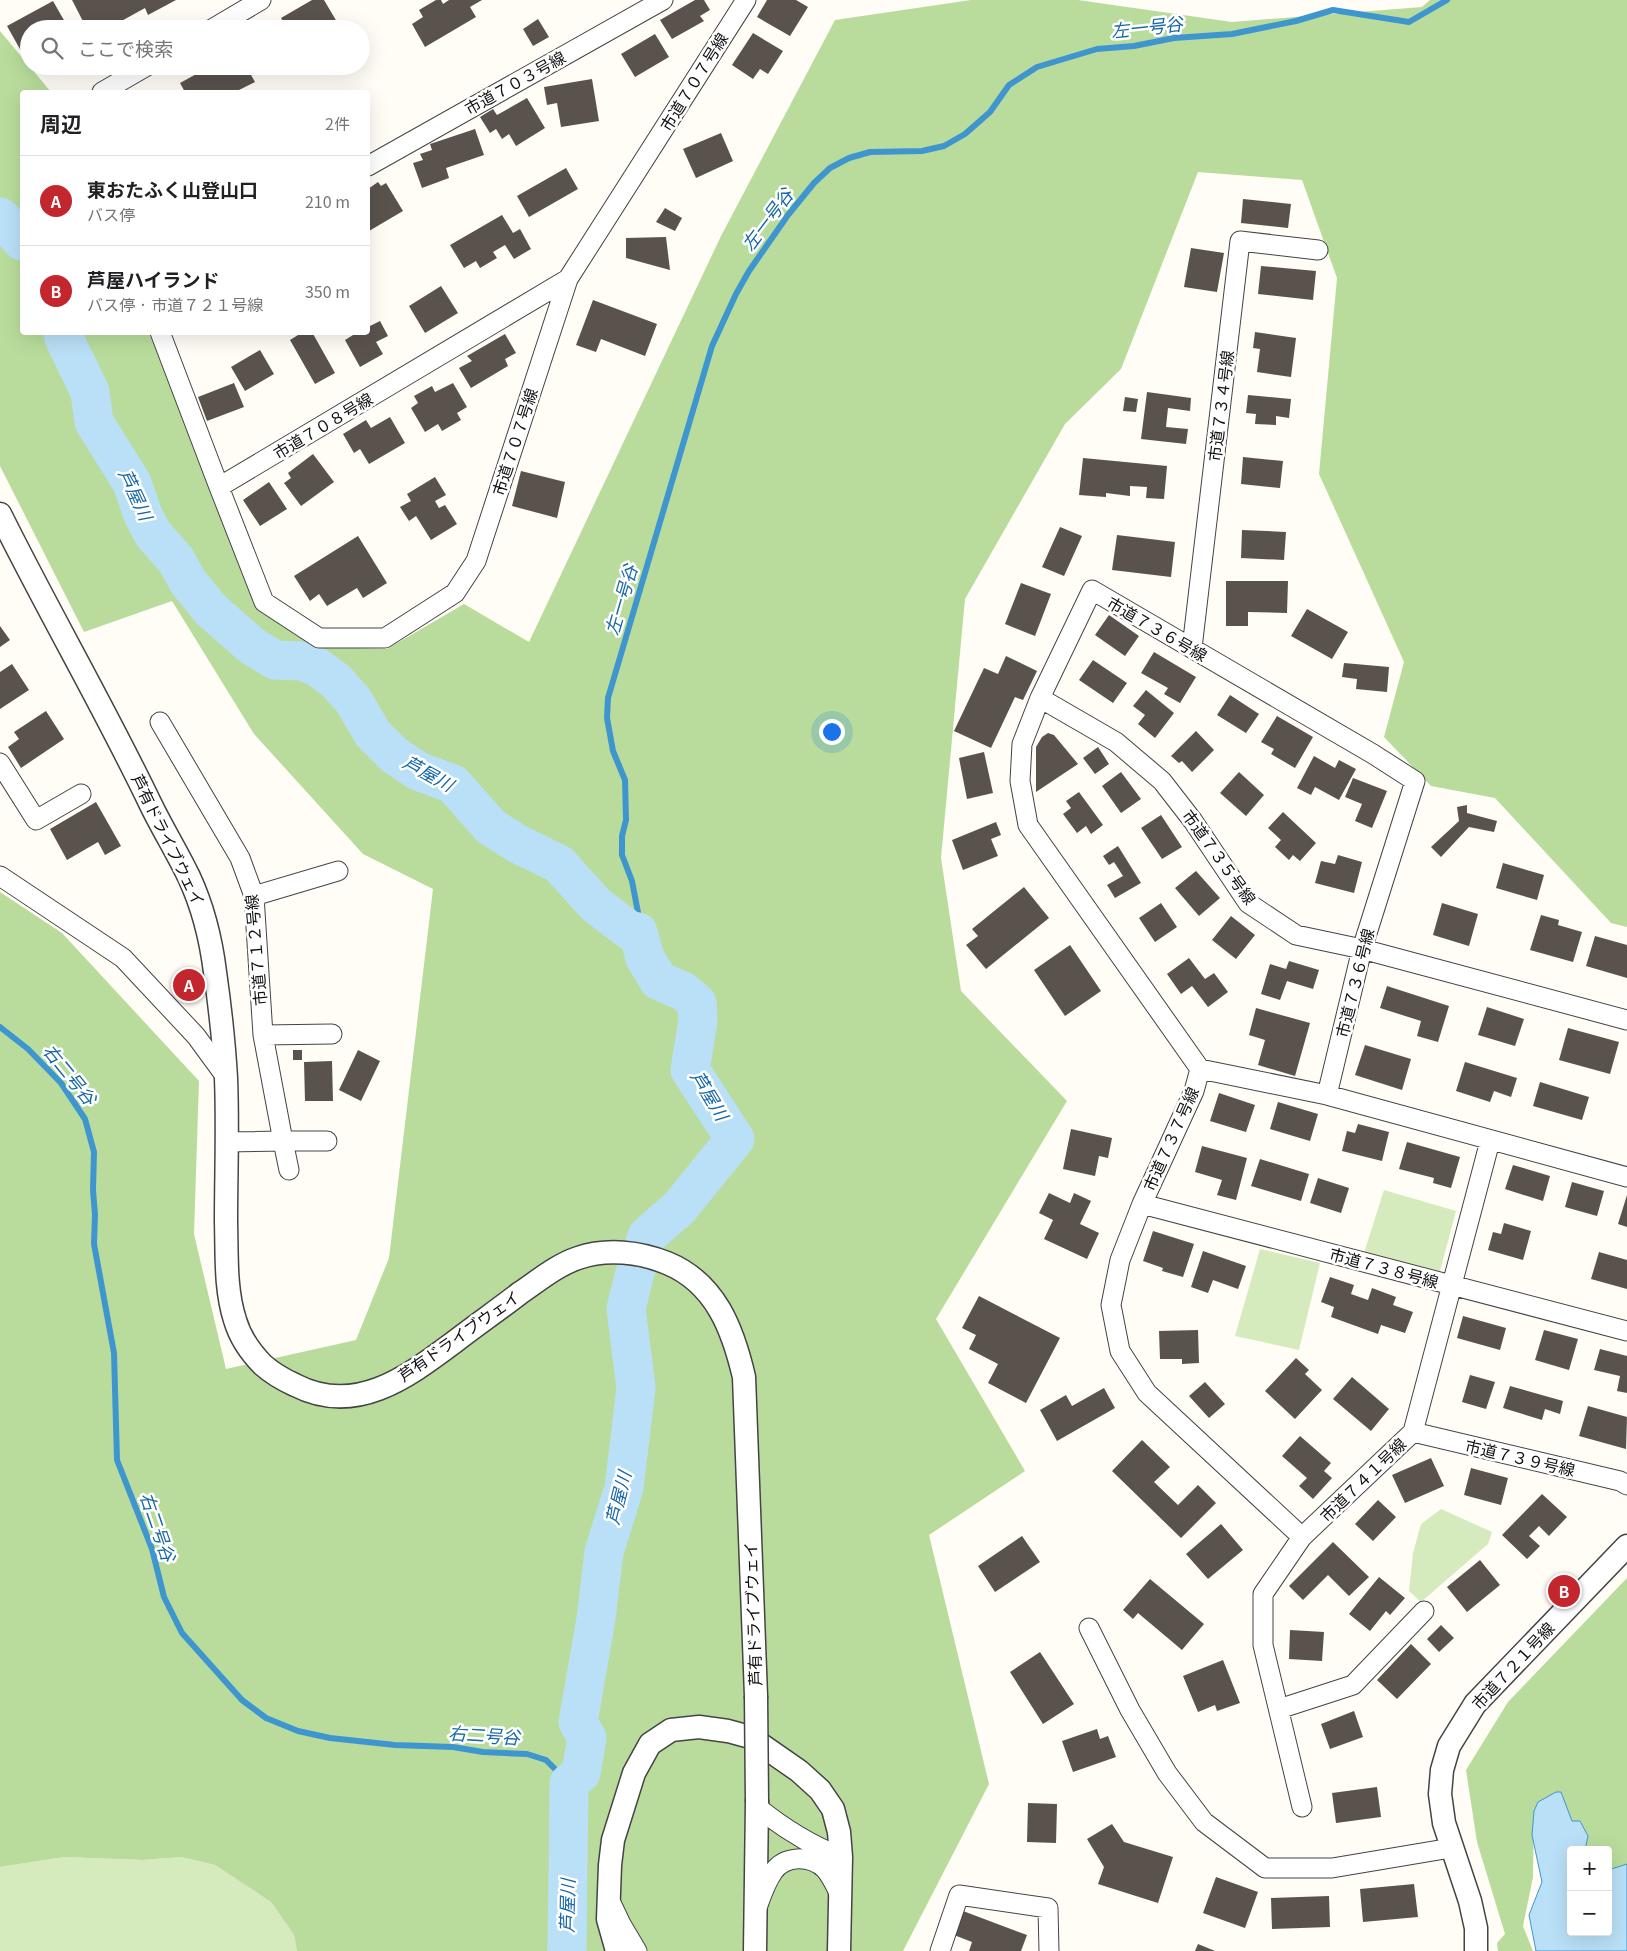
<!DOCTYPE html>
<html lang="ja">
<meta charset="utf-8">
<style>
:root{--surface:#fff;--page:#f2f2f2;--text:#202124;--muted:#757577;--line:#e0e0e0;--accent:#c4262e}
body{margin:0;font-family:Georgia,"Noto Sans JP",serif;background:var(--page);color:var(--text)}
.controls{position:absolute;right:15px;bottom:15px;display:grid;overflow:hidden;border-radius:5px;box-shadow:0 5px 20px #0002}
.controls button{width:45px;height:45px;display:grid;place-items:center;padding:0;border:0;border-bottom:1px solid var(--line);background:var(--surface);color:var(--text);font:25px sans-serif}
.you{position:absolute;left:831px;top:731px;width:18px;height:18px;margin:-12px;border:4px solid #fff;border-radius:50%;background:#1a73e8;box-shadow:0 0 0 8px #1a73e833}
.badge{display:grid;place-items:center;width:32px;height:32px;border-radius:50%;background:var(--accent);color:#fff;font-size:16px;font-weight:700}
.pin{position:absolute;translate:-50% -50%;border:2px solid #fff;box-shadow:0 1px 5px #0006}
.list{margin:0;padding:0;list-style:none}
h2{display:flex;justify-content:space-between;align-items:center;height:65px;margin:0;padding:0 20px;font-size:21px}
h2 small{font-size:16px;font-weight:400;color:var(--muted)}
.list li{display:grid;grid-template-columns:32px 1fr auto;gap:15px;align-items:center;box-sizing:border-box;height:90px;padding:0 20px;border-top:1px solid var(--line)}
.list b{display:block;font-size:19px;white-space:nowrap}
.list p{margin:0;font-size:16px;white-space:nowrap;color:var(--muted)}
.list em{font-size:16px;font-style:normal;color:var(--muted)}
.icon{flex:none;width:28px;height:28px;fill:none;stroke:currentColor;stroke-width:2;stroke-linecap:round;stroke-linejoin:round}
.map{position:relative;flex:none;width:1627px;height:1951px;overflow:hidden}
.search{position:absolute;background:var(--surface);box-shadow:0 5px 20px #0002;left:20px;top:20px;width:350px;height:55px;display:flex;align-items:center;gap:12px;box-sizing:border-box;padding:0 18px;border-radius:28px;color:var(--muted);font-size:19px}
.panel{position:absolute;background:var(--surface);box-shadow:0 5px 20px #0002;left:20px;top:90px;width:350px;height:245px;border-radius:5px}
.map>svg:first-child{display:block}
.green{fill:#d5ebbd}
.forest{fill:#b9dc9c}
.water{fill:#b9e0f7;stroke:#3f96cf}
.lines{fill:none;stroke-linecap:round;stroke-linejoin:round}
.stream{stroke:#3f96cf;stroke-width:6}
.river{stroke:#b9e0f7;stroke-width:39}
.building{fill:#5a524d}
.minor-casing{stroke:#444;stroke-width:21}
.tertiary-casing{stroke:#444;stroke-width:25}
.minor{stroke:#fff;stroke-width:19}
.tertiary{stroke:#fff;stroke-width:22}
.tertiary-bridge-casing{stroke:#444;stroke-width:25;stroke-linecap:butt}
.tertiary-bridge{stroke:#fff;stroke-width:22}
.labels{text-anchor:middle;stroke-width:5;stroke-linejoin:round;paint-order:stroke}
.street-label{font-size:16px;fill:#111;stroke:#fff}
.water-label{font-size:18px;font-style:italic;fill:#1768a6;stroke:#fff}
</style>
<div class="map">
<svg width="1627" height="1951" viewBox="0 0 1627 1951">
<rect width="100%" height="100%" fill="#fffdf5"/>
<path class="green" d="M1384 1190 1456 1211 1440 1271 1364 1253Z
M1260 1249 1320 1263 1299 1350 1235 1336Z
M1441 1509 1492 1532 1488 1544 1421 1602 1409 1591 1413 1553 1421 1524Z
M64 1857 143 1860 181 1857 215 1865 271 1902 294 1935 297 1951H0V1867Z"/>
<path class="forest" d="M971 0H1078L1232 22 1422 7 1430 0H1627V927L1611 923 1495 798 1431 786 1384 737 1404 662 1319 474 1337 278 1302 180 1198 172 1121 369 1065 424 965 599 941 858 961 991 1067 1101 936 1319 1025 1471 929 1535 989 1784 903 1951H297L294 1935 271 1902 215 1865 181 1857 143 1860 64 1857 0 1867V892L62 933 199 1081 194 1234 226 1369 356 1340 389 1258 433 889 363 854 254 734 172 601 84 632 0 466V31L51 92H22V332L149 333 260 611 320 647 387 649 464 604 529 642 721 236 835 20Z
M1627 1578V1864L1608 1870V1850H1585L1588 1836 1580 1821H1572L1569 1815 1534 1811 1533 1877 1523 1926 1533 1951H1498L1497 1943 1505 1934 1477 1842 1466 1770 1508 1702Z"/>
<path class="water" d="M1556 1792H1561L1572 1821H1580L1588 1836 1585 1850H1571V1932H1608V1870L1627 1864V1951H1536L1529 1915 1542 1882 1532 1835 1534 1811 1538 1802Z"/>
<g class="lines">
<path class="stream" d="M638 932 640 923 632 881 622 855V836L626 820 625 780 613 751 607 718 608 698 712 346 736 294 749 271 788 215 814 183 830 168 849 158 870 152 922 151 944 146 965 134 990 112 1009 85 1037 67 1097 49 1134 46 1174 38 1232 34 1296 21 1333 10 1409 22 1447 0
M0 1027 28 1049 61 1083 85 1119 94 1152 93 1190 95 1215 94 1244 114 1353 117 1460 152 1549 164 1597 182 1633 242 1700 266 1718 298 1731 330 1738 395 1745 453 1747 483 1752 527 1754 546 1760 569 1783"/>
<path class="river" d="M0 217 22 241
M63 332 64 338 90 392 94 422 132 483 143 515 153 534 176 560 188 582 211 610 252 646 275 660 301 661 317 667 336 681 353 700 373 734 394 755 418 771 453 784 491 827 518 844 559 864 596 905 629 930 638 932 645 958 659 981 683 991 697 1003 698 1021 690 1070 735 1139 679 1208 647 1236 634 1276 626 1309 636 1388 624 1488 604 1552 596 1619 578 1722 587 1738 581 1773 569 1783 567 1951"/>
</g>
<path class="building" d="M72 0H176L148 15 145 8 107 29H87Z
M312 0H324L340 27 288 29 281 18Z
M436 0H441L443 4 449 0H482L470 7 476 17 425 47 412 24 423 17 419 10Z
M695 0H704L710 10 700 16 704 21 672 39 660 20Z
M767 0H796L808 7 790 36 757 17Z
M53 1 69 29H29V56L25 58 7 26Z
M538 19 549 37 533 46 523 29Z
M753 33 783 51 768 74 760 69 753 79 732 65Z
M655 34 669 57 635 77 621 54Z
M211 66H246L255 82 235 92H185L180 83Z
M592 79 599 121 561 127 557 103 547 105 544 87Z
M527 98 545 128 516 146 509 134 502 139 496 129 490 133 480 117 493 109 497 115Z
M475 129 484 155 446 168 449 178 422 188 413 163 423 160 420 154 432 150 430 144Z
M721 133 733 161 696 178 683 149Z
M566 168 578 189 529 217 517 196Z
M378 182 381 186 386 183 403 211 369 231 368 189Z
M1243 199 1291 204 1288 228 1241 223Z
M665 208 682 218 675 231 656 222Z
M502 215 513 233 520 229 531 249 514 259 505 245 493 252 497 258 480 268 476 261 464 268 450 245Z
M666 237 670 270 626 258V238Z
M1191 248 1224 253 1217 292 1184 287Z
M1261 266 1316 271 1313 300 1258 294Z
M441 286 458 313 425 333 409 306Z
M593 300 657 324 645 356 601 339 596 352 576 345Z
M380 321 388 336 376 342 383 354 360 367 345 340 358 332H368V327Z
M303 332H312L335 373 315 384 290 340Z
M1255 332 1296 338 1291 377 1257 372 1260 349 1253 348Z
M505 334 516 353 505 359 508 366 471 388 459 368 472 361 467 356Z
M260 350 274 374 245 391 231 367Z
M234 383 244 407 207 421 198 397Z
M453 383 467 407 457 413 461 420 442 431 438 424 425 432 411 408 418 403 414 396 432 386 435 392Z
M1147 392 1191 398 1190 411 1168 408 1166 427 1188 429 1186 444 1141 439Z
M1248 395 1291 399 1289 418 1276 416V425L1255 424 1256 414 1246 413Z
M1125 397 1138 399 1136 412 1123 411Z
M390 417 405 443 369 464 360 449 354 453 343 434 366 420 371 428Z
M313 454 334 482 301 506 284 483 291 478 288 473Z
M1243 457 1283 461 1280 488 1241 484Z
M1083 458 1167 466 1164 499 1146 498 1147 487 1130 486V496L1106 493V497L1079 495Z
M521 471 565 482 557 518 512 506Z
M435 477 446 495 435 501 439 508 445 505 457 524 431 540 416 516 409 521 400 507 411 501 407 494Z
M269 482 287 509 260 526 243 500Z
M1060 527 1082 536 1064 576 1042 567Z
M1242 530 1286 532 1284 560 1241 558Z
M1117 535 1175 542 1171 577 1112 570Z
M358 536 387 583 363 598 357 588 327 606 319 594 310 601 294 576Z
M1226 581H1288L1287 613 1248 612V626H1226Z
M1021 583 1051 594 1035 636 1005 624Z
M1307 609 1348 632 1332 659 1291 636Z
M1109 615 1139 636 1125 656 1095 635Z
M0 626 10 640 0 647Z
M1154 652 1196 677 1180 703 1164 694 1168 688 1141 673Z
M1006 656 1037 671 1023 700 1015 697 991 748 954 731 984 668 998 674Z
M1093 660 1127 683 1113 703 1079 680Z
M1344 663 1389 667 1387 692 1356 689 1357 679 1342 677Z
M12 664 29 690 0 709V672Z
M1146 690 1174 713 1155 738 1138 724 1145 715 1133 706Z
M1230 695 1259 714 1246 733 1217 715Z
M46 711 64 739 21 768 8 747 19 739 14 732Z
M1277 716 1313 737 1295 768 1271 754 1274 749 1261 742Z
M1196 731 1214 750 1192 772 1182 761 1179 763 1171 756Z
M1048 733 1054 735 1078 764 1036 792V747L1042 737Z
M1098 747 1109 764 1095 774 1083 758Z
M984 752 993 793 967 799 959 758Z
M1314 756 1335 768 1339 760 1356 769 1339 800 1315 787 1311 795 1297 788Z
M1121 772 1141 799 1121 813 1102 786Z
M1239 772 1264 795 1246 816 1220 793Z
M1353 778 1387 791 1372 828 1355 821 1362 804 1345 797Z
M1079 792 1103 825 1091 834 1086 826 1077 833 1063 814 1071 808 1066 801Z
M96 802 121 846 105 855 98 842 67 860 50 829Z
M1467 805V813L1497 821 1494 832 1469 827 1441 857 1431 847 1459 821 1457 807Z
M1283 812 1316 843 1300 861 1293 855 1289 860 1275 847 1281 840 1268 828Z
M1161 815 1182 847 1162 859 1141 828Z
M996 822 1001 835 991 839 998 856 963 870 952 840Z
M1118 846 1141 883 1115 898 1107 885 1123 876 1114 862 1109 865 1103 856Z
M1338 855 1362 862 1354 893 1315 883 1321 861 1335 864Z
M1503 863 1544 875 1537 900 1496 888Z
M1196 871 1220 898 1199 916 1175 888Z
M1024 887 1049 918 986 969 966 945 978 936 972 929Z
M1161 903 1177 927 1155 942 1139 918Z
M1442 903 1478 914 1469 946 1433 935Z
M1541 915 1559 920 1558 925 1582 932 1573 962 1530 950Z
M1231 916 1255 935 1236 959 1212 940Z
M1595 936 1627 945V978L1586 966Z
M1070 945 1101 991 1065 1016 1034 970Z
M1189 958 1205 979 1214 973 1228 992 1208 1007 1192 986 1181 994 1167 974Z
M1289 961 1319 970 1313 989 1287 981 1280 1000 1261 994 1270 964 1286 969Z
M1387 986 1449 1006 1438 1042 1417 1036 1421 1021 1380 1008Z
M1487 1007 1524 1019 1515 1046 1478 1035Z
M1256 1008 1310 1023 1295 1076 1258 1065 1265 1040 1249 1035Z
M1568 1028 1619 1042 1610 1074 1559 1060Z
M1365 1045 1411 1059 1402 1090 1355 1075Z
M293 1050H302V1060H293Z
M358 1050 380 1061 361 1101 339 1090Z
M332 1061 333 1101H305L304 1062Z
M1465 1062 1517 1078 1511 1097 1494 1091 1490 1102 1456 1091Z
M1540 1082 1589 1097 1582 1120 1533 1106Z
M1219 1093 1255 1105 1246 1132 1210 1121Z
M1278 1102 1318 1114 1310 1141 1270 1129Z
M1358 1124 1389 1132 1382 1161 1342 1151 1347 1131 1355 1133Z
M1071 1129 1112 1138 1108 1158 1099 1156 1095 1176 1063 1169Z
M1407 1142 1460 1157 1451 1188 1433 1183 1434 1178 1399 1169Z
M1202 1146 1247 1158 1236 1200 1217 1195 1222 1180 1195 1172Z
M1260 1159 1309 1174 1301 1201 1251 1186Z
M1513 1165 1550 1176 1543 1201 1505 1189Z
M1318 1178 1349 1188 1341 1213 1310 1203Z
M1572 1182 1604 1191 1597 1216 1565 1207Z
M1049 1193 1070 1203 1074 1193 1091 1201 1080 1224 1099 1233 1087 1259 1044 1239 1053 1220 1039 1213Z
M1627 1195V1227L1618 1224Z
M1504 1223 1531 1231 1523 1260 1488 1250 1493 1232 1501 1234Z
M1153 1231 1194 1244 1183 1277 1162 1271 1163 1268 1143 1261Z
M1203 1251 1246 1266 1238 1289 1213 1280 1208 1293 1191 1287Z
M1599 1252 1627 1260V1289L1591 1279Z
M1330 1277 1354 1285 1351 1294 1368 1300 1372 1288 1396 1297 1393 1305 1413 1312 1405 1333 1381 1325 1378 1334 1331 1317 1334 1307 1321 1302Z
M979 1296 1060 1338 1026 1403 988 1383 998 1364 969 1349 976 1335 962 1328Z
M1463 1316 1506 1328 1500 1350 1457 1338Z
M1198 1330 1199 1363 1182 1364V1359H1160L1159 1331Z
M1544 1330 1578 1339 1569 1370 1535 1360Z
M1600 1349 1627 1356V1393L1617 1391 1620 1376 1594 1370Z
M1296 1358 1309 1370 1305 1374 1322 1390 1295 1419 1265 1391Z
M1470 1375 1495 1382 1486 1409 1462 1402Z
M1352 1377 1389 1409 1371 1431 1333 1399Z
M1205 1382 1225 1404 1209 1418 1189 1396Z
M1510 1386 1563 1401 1560 1414 1545 1409 1542 1420 1503 1408Z
M1104 1388 1115 1408 1057 1441 1040 1410 1066 1395 1072 1406Z
M1588 1406 1627 1417 1626 1449 1579 1436Z
M1300 1436 1331 1463 1324 1471 1332 1478 1313 1499 1299 1486 1307 1478 1282 1456Z
M1142 1440 1170 1467 1154 1482 1178 1505 1198 1485 1216 1503 1181 1538 1112 1471Z
M1431 1458 1444 1486 1405 1503 1392 1475Z
M1471 1468 1508 1478 1501 1505 1464 1495Z
M1542 1494 1567 1517 1549 1536 1539 1526 1529 1536 1540 1546 1527 1559 1502 1535Z
M1378 1500 1396 1517 1373 1541 1355 1524Z
M1221 1524 1243 1550 1208 1579 1186 1554Z
M1022 1536 1040 1562 995 1592 978 1566Z
M1333 1542 1369 1577 1349 1596 1328 1575 1303 1600 1289 1586Z
M1480 1560 1500 1585 1467 1612 1447 1587Z
M1379 1577 1405 1598 1390 1615 1386 1611 1370 1631 1349 1614Z
M1150 1579 1204 1624 1182 1650 1138 1613 1133 1619 1123 1610Z
M1441 1625 1454 1638 1439 1652 1427 1639Z
M1290 1630 1324 1632 1322 1661 1289 1659Z
M1411 1644 1431 1664 1397 1699 1377 1680Z
M1040 1652 1074 1704 1043 1724 1010 1672Z
M1223 1660 1240 1703 1217 1711 1215 1705 1198 1712 1183 1676Z
M1354 1711 1363 1737 1330 1749 1321 1724Z
M1097 1729 1100 1739 1108 1736 1116 1757 1073 1772 1062 1741Z
M1377 1787 1381 1817 1336 1823 1332 1793Z
M1028 1803 1057 1804 1056 1843 1027 1842Z
M1112 1824 1124 1842 1173 1857 1158 1903 1098 1884 1104 1867 1087 1839Z
M1216 1877 1258 1892 1245 1928 1203 1913Z
M1414 1884 1418 1917 1363 1922 1360 1889Z
M1329 1896 1330 1927 1272 1929 1271 1898Z
M963 1911 1027 1935 1021 1951H969L972 1942 954 1935Z
M1198 1944 1215 1951H1195Z"/>
<g class="lines">
<g class="minor-casing">
<path id="minor" d="M212 29 261 0
M102 92 147 66
M368 166 663 0
M160 332 219 487 568 279
M219 487 264 602 319 638H385L455 593 476 561 568 279 746 0
M1192 648 1240 241 1318 250
M1040 698 1116 742 1162 781 1193 821 1248 903 1296 935 1362 949 1627 1020
M160 722 240 858 254 896 263 1035 283 1141 226 1142
M0 763 36 820 81 794
M0 876 123 958 196 1036 226 1077
M254 896 338 871
M263 1035 332 1034
M1200 1069 1028 825 1020 781 1022 744 1040 698 1092 590 1373 754 1415 781 1362 949 1327 1095
M289 1170 283 1141H327
M1142 1204 1627 1331
M1413 1432 1620 1481 1627 1485
M1302 1537 1147 1393 1120 1351 1111 1305 1120 1260 1142 1204 1194 1091 1200 1069 1327 1095 1627 1177
M1089 1628 1130 1710 1167 1773 1204 1822 1265 1868H1332L1451 1848
M1279 1709 1353 1685 1424 1611
M757 1807C783 1828 810 1845 841 1857
M1302 1807 1263 1645V1594L1302 1537 1413 1432 1490 1141
M611 1903 621 1924 637 1951
M758 1905C762 1894 766 1882 773 1872 785 1855 810 1855 825 1869 832 1877 836 1887 841 1897
M940 1951 959 1895 1048 1908 1049 1951"/>
</g>
<g class="tertiary-casing">
<path id="tertiary" d="M0 514C48 611 103 705 150 803 162 828 177 852 189 877 203 907 211 940 215 972 220 1007 224 1043 226 1078 228 1126 226 1174 226 1222 227 1255 225 1289 235 1320 240 1337 251 1353 263 1365 272 1373 284 1380 295 1385 355 1416 406 1378 453 1343 475 1326 498 1310 520 1293 538 1281 557 1265 578 1258 607 1248 640 1252 667 1263 716 1283 733 1330 744 1377L756 1696
M617 1951 608 1919 610 1865 613 1840 634 1773 650 1744 671 1730 699 1727 728 1731 750 1737 799 1771 820 1790 833 1809 839 1832 841 1857 839 1951
M755 1951 757 1802
M1476 1951V1928L1470 1901 1444 1823 1440 1794 1442 1770 1449 1746 1475 1704 1627 1546"/>
</g>
<use href="#minor" class="minor"/>
<use href="#tertiary" class="tertiary"/>
<g class="tertiary-bridge-casing">
<path id="tertiary-bridge" d="M756 1696 757 1802"/>
</g>
<use href="#tertiary-bridge" class="tertiary-bridge"/>
</g>
<g class="labels">
<g class="street-label">
<text transform="translate(694 82) rotate(-58)" y="6">市道７０７号線</text>
<text transform="translate(515 83) rotate(-29)" y="6">市道７０３号線</text>
<text transform="translate(1221 406) rotate(-83)" y="6">市道７３４号線</text>
<text transform="translate(323 426) rotate(-31)" y="6">市道７０８号線</text>
<text transform="translate(515 442) rotate(-72)" y="6">市道７０７号線</text>
<text transform="translate(1157 629) rotate(30)" y="6">市道７３６号線</text>
<text transform="translate(168 840) rotate(64)" y="6">芦有ドライブウェイ</text>
<text transform="translate(1219 857) rotate(54)" y="6">市道７３５号線</text>
<text transform="translate(256 950) rotate(-95)" y="6">市道７１２号線</text>
<text transform="translate(1355 983) rotate(-76)" y="6">市道７３６号線</text>
<text transform="translate(1171 1139) rotate(-66)" y="6">市道７３７号線</text>
<text transform="translate(1384 1268) rotate(15)" y="6">市道７３８号線</text>
<text transform="translate(459 1336) rotate(-35)" y="6">芦有ドライブウェイ</text>
<text transform="translate(1520 1458) rotate(13)" y="6">市道７３９号線</text>
<text transform="translate(1363 1480) rotate(-44)" y="6">市道７４１号線</text>
<text transform="translate(753 1614) rotate(-92)" y="6">芦有ドライブウェイ</text>
<text transform="translate(1513 1666) rotate(-47)" y="6">市道７２１号線</text>
</g>
<g class="water-label">
<text transform="translate(1147 28) rotate(-6)" y="6">左一号谷</text>
<text transform="translate(768 220) rotate(-53)" y="6">左一号谷</text>
<text transform="translate(135 495) rotate(65)" y="6">芦屋川</text>
<text transform="translate(622 600) rotate(-74)" y="6">左一号谷</text>
<text transform="translate(428 774) rotate(29)" y="6">芦屋川</text>
<text transform="translate(69 1075) rotate(51)" y="6">右二号谷</text>
<text transform="translate(709 1096) rotate(59)" y="6">芦屋川</text>
<text transform="translate(619 1498) rotate(-76)" y="6">芦屋川</text>
<text transform="translate(157 1527) rotate(71)" y="6">右二号谷</text>
<text transform="translate(484 1736) rotate(4)" y="6">右二号谷</text>
<text transform="translate(568 1906) rotate(-89)" y="6">芦屋川</text>
</g>
</g>
</svg>
<div class="controls">
<button>+</button>
<button>−</button>
</div>
<div class="you"></div>
<div class="pin badge" style="left:189px;top:985px">A</div>
<div class="pin badge" style="left:1564px;top:1591px">B</div>
<div class="search"><svg class="icon" aria-label="search" viewBox="0 0 24 24"><circle cx="10" cy="10" r="6"/><path d="M15 15l6 6"/></svg>ここで検索</div>
<section class="panel">
<h2>周辺<small>2件</small></h2>
<ul class="list">
<li><span class="badge">A</span><div><b>東おたふく山登山口</b><p>バス停</p></div><em>210 m</em></li>
<li><span class="badge">B</span><div><b>芦屋ハイランド</b><p>バス停 · 市道７２１号線</p></div><em>350 m</em></li>
</ul>
</section>
</div>
